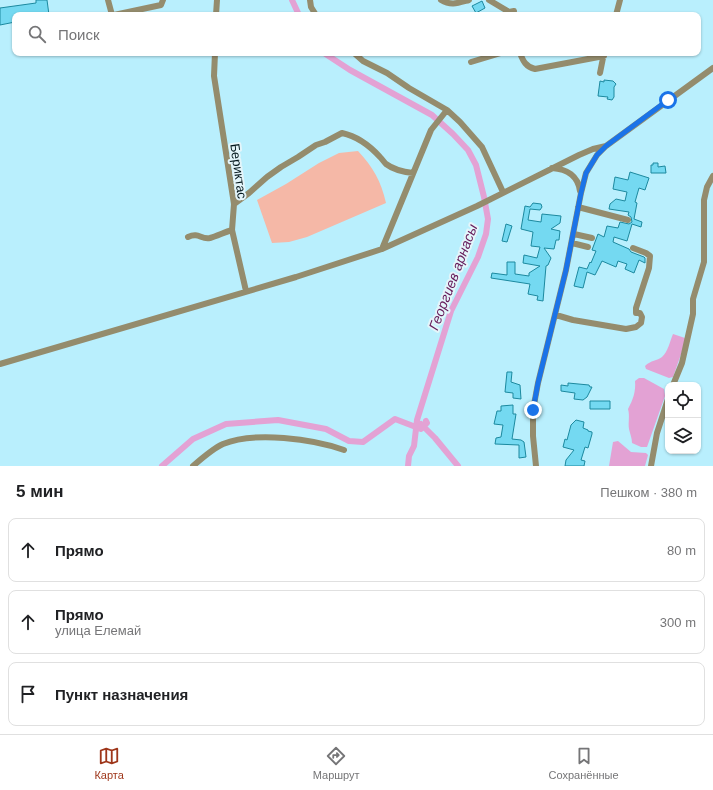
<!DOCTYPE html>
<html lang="ru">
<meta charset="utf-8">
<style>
:root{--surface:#fff;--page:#f6f6f6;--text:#202124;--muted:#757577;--line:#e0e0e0;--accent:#9e361a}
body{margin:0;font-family:Helvetica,sans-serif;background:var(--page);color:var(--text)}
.controls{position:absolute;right:12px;bottom:12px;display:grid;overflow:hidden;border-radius:8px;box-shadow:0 1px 3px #0004}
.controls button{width:36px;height:36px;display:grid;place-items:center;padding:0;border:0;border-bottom:1px solid var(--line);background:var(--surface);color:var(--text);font:20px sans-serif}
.stop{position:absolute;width:12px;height:12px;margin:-9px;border:3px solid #1a73e8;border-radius:50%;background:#fff}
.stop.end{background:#1a73e8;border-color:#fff;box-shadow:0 1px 4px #0008}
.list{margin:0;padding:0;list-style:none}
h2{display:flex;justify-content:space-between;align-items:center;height:52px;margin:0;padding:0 16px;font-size:17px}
h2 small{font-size:13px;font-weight:400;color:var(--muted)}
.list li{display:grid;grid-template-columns:26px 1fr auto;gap:12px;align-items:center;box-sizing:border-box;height:64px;margin:0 8px 8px;padding:0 8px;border:1px solid var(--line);border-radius:8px}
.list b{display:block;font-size:15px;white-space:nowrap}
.list p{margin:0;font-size:13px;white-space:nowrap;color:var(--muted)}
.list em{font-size:13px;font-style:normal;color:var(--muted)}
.icon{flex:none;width:22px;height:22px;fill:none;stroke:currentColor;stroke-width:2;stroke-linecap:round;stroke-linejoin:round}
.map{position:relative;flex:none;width:713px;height:466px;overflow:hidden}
.search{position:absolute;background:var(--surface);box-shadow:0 1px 3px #0004;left:12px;right:12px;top:12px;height:44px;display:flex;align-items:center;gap:10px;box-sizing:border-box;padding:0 14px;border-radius:8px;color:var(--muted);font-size:15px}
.sheet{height:268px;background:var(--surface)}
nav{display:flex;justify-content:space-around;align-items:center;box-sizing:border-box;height:56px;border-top:1px solid var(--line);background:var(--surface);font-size:11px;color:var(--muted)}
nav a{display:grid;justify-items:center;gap:2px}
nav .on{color:var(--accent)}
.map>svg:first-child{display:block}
.green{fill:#f5b8a7}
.water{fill:#e3a2d4}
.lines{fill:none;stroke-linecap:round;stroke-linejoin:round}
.canal{stroke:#e3a2d4;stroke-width:6}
.building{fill:#74d9f1;stroke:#1c899f}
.minor{stroke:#948c6d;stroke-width:6}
.route{stroke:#1a73e8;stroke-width:5}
.labels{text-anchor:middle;stroke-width:4;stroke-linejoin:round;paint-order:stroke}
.street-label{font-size:13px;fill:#02161b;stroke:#e4f5fa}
.water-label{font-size:14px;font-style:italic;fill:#651a59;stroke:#e4f5fa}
</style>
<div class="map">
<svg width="713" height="466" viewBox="0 0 713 466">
<rect width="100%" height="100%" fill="#b9effd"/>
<path class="green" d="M358 151C373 167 381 181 386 203L307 237 289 242 272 243 257 200 286 184 319 163 339 153Z"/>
<path class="water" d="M673 334 685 338V343L673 377 669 378 646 369 645 366C651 360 657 361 662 357 668 352 670 341 673 334Z
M639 378H644L664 389 665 396 647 447H641L632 443C632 438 630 434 629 429 628 422 630 416 628 409 633 400 636 391 635 381Z
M618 441 631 452 646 453 648 455 645 466H609L613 442Z"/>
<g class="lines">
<path class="canal" d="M292 0 299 15
M324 53 350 70 432 115 453 134 468 150 476 165 484 197 488 219 486 234 478 257 451 311 417 420 414 446 409 456 408 466
M421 424 435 438 458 466
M162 466 193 439 226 424 278 420 326 429 349 441 363 442 395 419 421 429 427 423 426 421"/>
</g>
<path class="building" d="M36 0H47L49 15H15V22L0 25V8L36 3Z
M482 1 485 8 476 13 472 6Z
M604 80 613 81 616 84 614 87V97L612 100 607 99 608 97 598 96 600 81 604 82Z
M653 163H658V167L665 166 666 173H651V165H653Z
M630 172 649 178 645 190 639 188 635 202 637 203 634 219 642 222 641 227 632 224 627 241 614 237 613 242 629 249 631 252 644 257 645 258V263L639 260 634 273 625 269 627 264 618 261 616 267 602 261 595 275 587 272 583 288 574 286 579 267 587 269 590 262 591 263 596 251 592 250 598 234 604 237 607 226 618 228 620 222 629 224 632 222 631 217 628 215 629 212 609 209 610 204 616 199 625 201 627 192 613 189 615 177 628 180Z
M533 203 541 204 542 207 540 210 530 209 528 220 541 222 542 214 561 216 560 223 551 229 560 231 559 240H556L554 249 544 248 551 258 548 265 546 266 543 301 537 300 538 296 528 294 530 284 491 278 492 273 507 275V262H515V274L529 276V273L540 266 523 263 524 255 537 258 540 247 531 246 533 232 521 229 525 206 530 207Z
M506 224 512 226 507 242 502 241Z
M507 372H512L511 382 520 385 521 399 513 398V393L505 392Z
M568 383 589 385 590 387H592L587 397 583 400 574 399 575 393 561 391V385L568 386Z
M590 401H610V409H590Z
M513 405V414H516L512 439 521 440 524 442 526 457 519 458V445L495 444 496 438 501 437 503 425 494 424 497 411H501V406Z
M576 420 584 422 583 428 588 430V431L592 432V434L588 448 585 447 581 460 585 461 584 466H565L566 460 574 450 563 447 565 439 567 440 571 425Z"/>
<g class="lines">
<path class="minor" d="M108 0 112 15
M310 0 311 7 316 15
M441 0C451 6 458 3 469 0
M489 0 509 12 514 11
M114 15 161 5 163 0
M216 15 217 0
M616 15 620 0
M215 53 214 76 234 204 232 230 246 291
M354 53 363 61 387 73 409 88 447 110 460 122 482 147 503 192
M520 53C523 61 526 67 535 69L604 56
M471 62 501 53
M600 73 604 53
M552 168C567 169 578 176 580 191
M234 204 249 193 267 177 281 167 298 157 316 145 325 142 342 133C356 136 370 146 380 157 382 159 384 162 386 164 394 170 404 172 413 173
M578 207 628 220
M574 234 592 238
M188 237C199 232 201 240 210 238 217 236 225 232 232 230
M572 243 588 247
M382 249 431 130 447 110
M556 315 573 320 626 329 636 327 641 323 642 317 640 313H636V308L649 268 650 256 646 253 633 248
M0 364 296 277 382 249 477 206 579 155 593 149 606 146 713 68
M673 385 682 363 693 314V299L704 262V200L707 187 713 176
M193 466C201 459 214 448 223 444 255 431 313 439 344 450
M536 466 533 436V410L538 383 566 270 581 193 586 173 597 155 606 146
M651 466 657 433 668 399"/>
</g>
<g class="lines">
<path class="route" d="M533 410 538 383 566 270 581 193 586 173 597 155 606 146 668 100"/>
</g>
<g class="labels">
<g class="street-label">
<text transform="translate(239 171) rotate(82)" y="5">Бериктас</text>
</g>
<g class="water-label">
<text transform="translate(453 277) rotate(-69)" y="5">Георгиев арнасы</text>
</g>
</g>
</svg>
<div class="controls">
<button><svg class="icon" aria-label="locate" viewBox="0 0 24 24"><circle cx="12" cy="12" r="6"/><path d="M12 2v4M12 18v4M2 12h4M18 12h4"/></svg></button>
<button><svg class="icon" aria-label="layers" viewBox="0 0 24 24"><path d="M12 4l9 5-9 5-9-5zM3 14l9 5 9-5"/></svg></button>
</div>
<div class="stop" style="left:668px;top:100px"></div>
<div class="stop end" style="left:533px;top:410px"></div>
<div class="search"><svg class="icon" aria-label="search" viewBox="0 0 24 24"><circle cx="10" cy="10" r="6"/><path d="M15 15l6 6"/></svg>Поиск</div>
</div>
<section class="sheet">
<h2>5 мин<small>Пешком · 380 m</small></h2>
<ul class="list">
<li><svg class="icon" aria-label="ahead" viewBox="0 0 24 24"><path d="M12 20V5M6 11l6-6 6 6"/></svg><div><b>Прямо</b></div><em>80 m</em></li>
<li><svg class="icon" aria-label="ahead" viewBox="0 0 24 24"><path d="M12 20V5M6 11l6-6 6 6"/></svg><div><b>Прямо</b><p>улица Елемай</p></div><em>300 m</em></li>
<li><svg class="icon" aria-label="arrive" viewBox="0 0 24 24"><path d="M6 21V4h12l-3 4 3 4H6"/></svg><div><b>Пункт назначения</b></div></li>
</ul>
</section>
<nav>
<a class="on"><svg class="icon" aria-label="map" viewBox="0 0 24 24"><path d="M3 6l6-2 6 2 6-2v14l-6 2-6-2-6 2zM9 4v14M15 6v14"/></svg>Карта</a>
<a><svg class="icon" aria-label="directions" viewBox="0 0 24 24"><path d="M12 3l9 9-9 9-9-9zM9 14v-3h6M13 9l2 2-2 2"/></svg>Маршрут</a>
<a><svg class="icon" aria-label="saved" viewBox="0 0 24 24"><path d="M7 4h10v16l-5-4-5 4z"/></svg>Сохранённые</a>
</nav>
